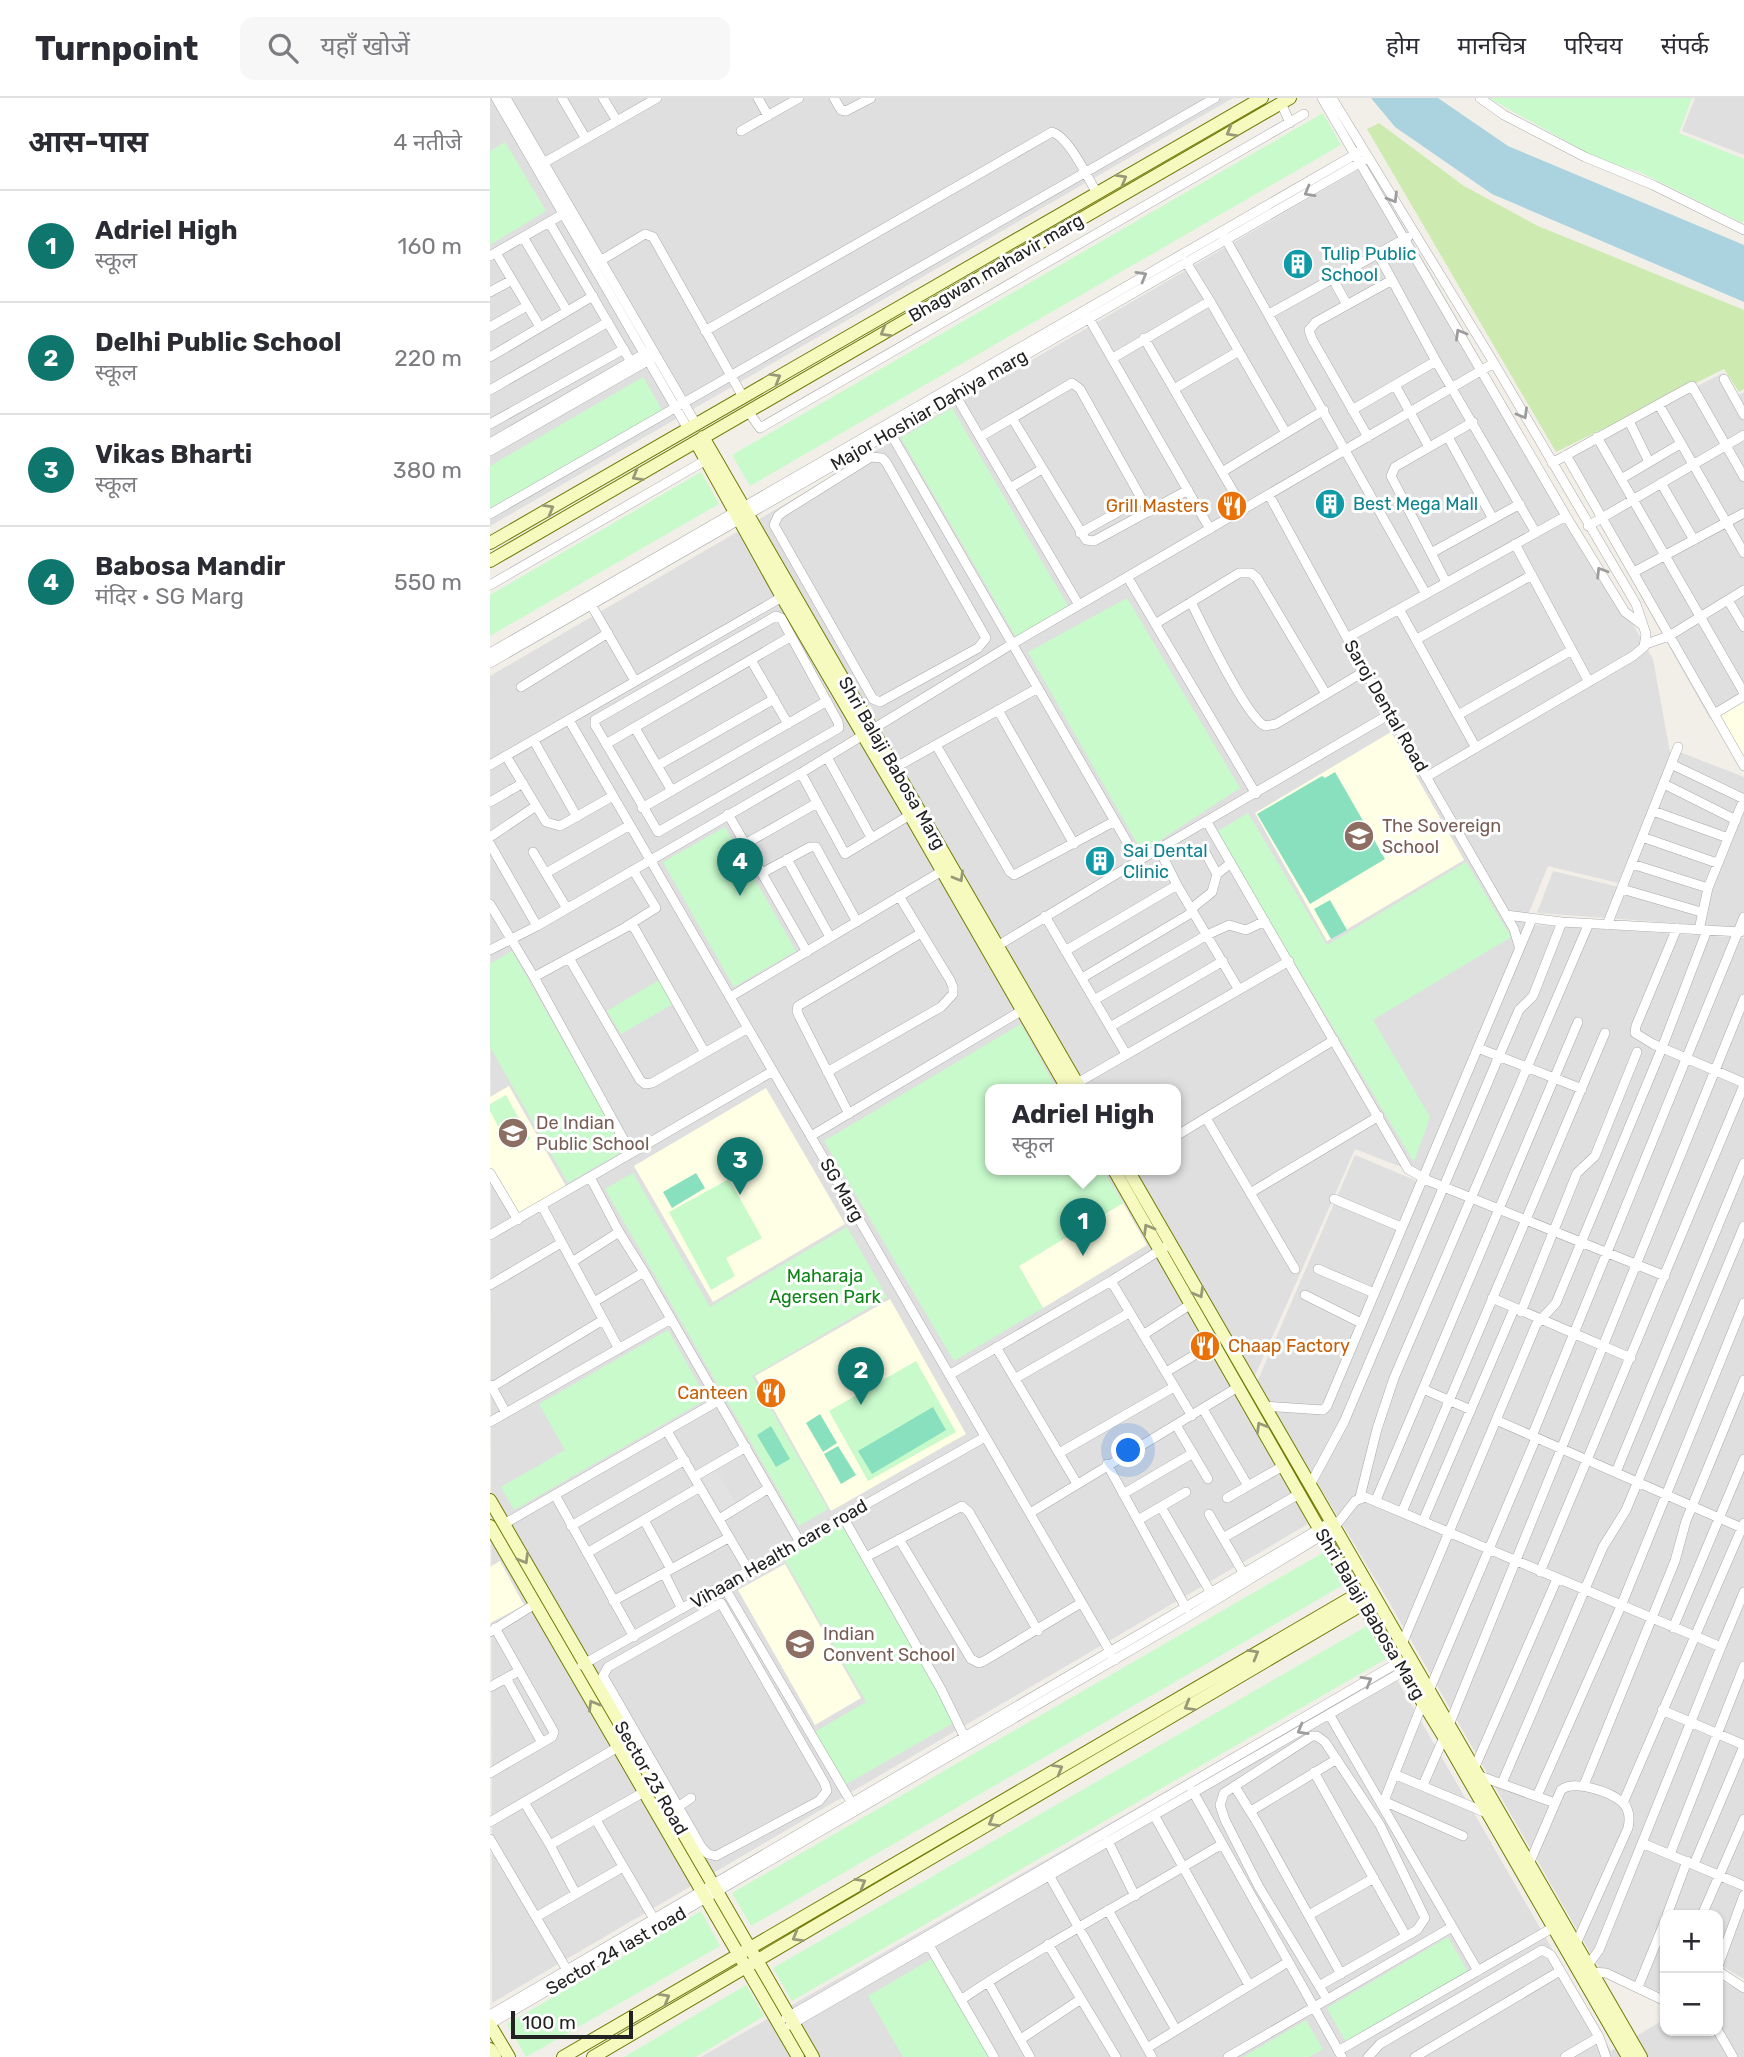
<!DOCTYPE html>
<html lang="hi">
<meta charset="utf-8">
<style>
:root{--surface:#fff;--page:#f7f7f7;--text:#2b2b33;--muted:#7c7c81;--line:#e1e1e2;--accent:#0f766e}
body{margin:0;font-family:Rubik,"Noto Sans Devanagari",sans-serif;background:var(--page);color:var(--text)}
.controls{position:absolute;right:21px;bottom:21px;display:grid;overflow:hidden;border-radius:14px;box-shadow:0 2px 5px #0004}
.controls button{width:63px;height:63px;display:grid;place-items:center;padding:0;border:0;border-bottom:2px solid var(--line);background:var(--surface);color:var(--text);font:35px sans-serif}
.scale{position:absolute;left:21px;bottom:18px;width:122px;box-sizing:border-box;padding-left:7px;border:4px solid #222;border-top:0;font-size:19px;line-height:24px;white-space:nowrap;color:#222;-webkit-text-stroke:5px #fff;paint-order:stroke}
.you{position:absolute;left:639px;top:1353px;width:24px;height:24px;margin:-18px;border:5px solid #fff;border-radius:50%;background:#1a73e8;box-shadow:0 0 0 10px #1a73e833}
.badge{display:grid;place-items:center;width:46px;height:46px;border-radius:50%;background:var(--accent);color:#fff;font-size:23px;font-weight:700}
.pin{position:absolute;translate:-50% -58px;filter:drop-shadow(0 2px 4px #0008)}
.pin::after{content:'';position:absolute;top:37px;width:24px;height:21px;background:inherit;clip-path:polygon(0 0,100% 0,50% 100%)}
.popup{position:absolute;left:495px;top:986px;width:196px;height:91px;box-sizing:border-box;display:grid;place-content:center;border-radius:14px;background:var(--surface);filter:drop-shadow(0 2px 5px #0005);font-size:23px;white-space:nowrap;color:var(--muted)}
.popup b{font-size:26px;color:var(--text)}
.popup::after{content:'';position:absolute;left:50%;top:100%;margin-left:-14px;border:14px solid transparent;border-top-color:var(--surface)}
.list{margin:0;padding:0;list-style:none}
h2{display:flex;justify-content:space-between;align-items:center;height:91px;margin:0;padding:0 28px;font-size:30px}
h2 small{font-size:23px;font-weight:400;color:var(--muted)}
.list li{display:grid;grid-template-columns:46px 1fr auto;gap:21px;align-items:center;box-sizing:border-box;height:112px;padding:0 28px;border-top:2px solid var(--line)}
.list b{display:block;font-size:26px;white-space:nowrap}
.list p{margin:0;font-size:23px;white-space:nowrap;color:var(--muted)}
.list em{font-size:23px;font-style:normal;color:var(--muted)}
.icon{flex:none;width:38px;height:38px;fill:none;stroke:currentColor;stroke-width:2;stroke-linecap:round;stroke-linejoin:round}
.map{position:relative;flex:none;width:1254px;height:1959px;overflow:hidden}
header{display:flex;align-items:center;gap:42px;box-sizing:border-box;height:98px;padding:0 35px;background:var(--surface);border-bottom:2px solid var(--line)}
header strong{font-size:33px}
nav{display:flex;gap:38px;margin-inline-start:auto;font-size:24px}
.search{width:490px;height:63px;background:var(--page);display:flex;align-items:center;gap:18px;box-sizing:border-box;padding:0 24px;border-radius:14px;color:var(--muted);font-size:26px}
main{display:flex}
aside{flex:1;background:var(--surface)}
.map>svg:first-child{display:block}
.residential{fill:#e0dfdf;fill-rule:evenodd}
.education{fill:#ffffe5}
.grass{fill:#cdebb0}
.park{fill:#c8facc}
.pitch{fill:#88e0be}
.parking{fill:#e2e2e2}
.water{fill:#aad3df}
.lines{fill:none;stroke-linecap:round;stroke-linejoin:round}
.street-casing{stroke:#a9a9a9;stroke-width:10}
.secondary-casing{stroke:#707d05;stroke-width:14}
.street{stroke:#fff;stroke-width:9}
.secondary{stroke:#f7fabf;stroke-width:12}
.oneway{stroke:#979978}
.oneway2{stroke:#9c9c9c}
.labels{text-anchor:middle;stroke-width:6;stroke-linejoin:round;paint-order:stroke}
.culture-label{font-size:18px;fill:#0d838f;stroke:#fff;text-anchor:start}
.street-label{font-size:18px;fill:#222;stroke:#fff}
.food-label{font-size:18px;fill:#c56008;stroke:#fff;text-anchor:end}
.education-label{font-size:18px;fill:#785e54;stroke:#fff;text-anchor:start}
.park-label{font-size:18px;fill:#0c8416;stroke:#fff}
</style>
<header>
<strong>Turnpoint</strong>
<div class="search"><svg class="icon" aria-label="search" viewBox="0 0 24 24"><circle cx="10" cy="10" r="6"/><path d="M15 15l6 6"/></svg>यहाँ खोजें</div>
<nav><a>होम</a><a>मानचित्र</a><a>परिचय</a><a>संपर्क</a></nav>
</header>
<main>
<aside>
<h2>आस-पास<small>4 नतीजे</small></h2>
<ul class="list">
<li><span class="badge">1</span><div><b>Adriel High</b><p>स्कूल</p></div><em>160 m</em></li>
<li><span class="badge">2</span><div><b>Delhi Public School</b><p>स्कूल</p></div><em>220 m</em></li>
<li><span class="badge">3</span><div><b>Vikas Bharti</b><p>स्कूल</p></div><em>380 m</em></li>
<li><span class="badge">4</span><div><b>Babosa Mandir</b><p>मंदिर · SG Marg</p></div><em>550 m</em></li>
</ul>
</aside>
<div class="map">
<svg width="1254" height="1959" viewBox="0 0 1254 1959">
<rect width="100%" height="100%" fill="#f2efe9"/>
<path class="residential" d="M0 0H743L0 428Z
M1205 0H1254V57L1192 33Z
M878 66 1163 561 1181 660 1128 785 1058 768 932 1077 865 1051 753 1305 818 1426 2 1905 0 578ZM500 992H686V1072H500Z
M1233 275 1248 297 1254 294V600L1220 621 1071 357Z
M1187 653 1254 679V830L1047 815 1063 773 1129 789Z
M1043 827 1254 840V1881L1228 1866V1817H1175V1896L1109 1870 899 1504 767 1284 865 1057 934 1086Z
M898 1566 1121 1953 1175 1921V1933H1228V1881L1254 1895V1959H211Z"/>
<path class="education" d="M1254 604V666L1227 620Z
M901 634 974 762 837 843 765 715Z
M19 988 77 1090 27 1119 0 1072V999Z
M276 990 355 1126 223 1204 144 1068Z
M633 1105 657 1147 553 1210 528 1168Z
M400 1201 476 1336 341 1413 265 1278Z
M10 1463 34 1507 0 1525V1469Z
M295 1466 371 1600 325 1627 248 1492Z"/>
<path class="grass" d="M889 25 974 88 1048 128 1254 212V291L1249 294 1234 271 1066 354 877 31Z"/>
<path class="park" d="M999 0H1202L1189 35 1254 61V121L1252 125 1150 74 1110 62Z
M833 15 851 47 260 388 242 357Z
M15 44 56 113 0 147V53Z
M153 279 172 312 0 412V368Z
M462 310 578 508 526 539 411 340Z
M211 374 229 406 0 538V497Z
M637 500 750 690 652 754 538 554Z
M758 715 837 847 976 764 1021 839 883 922 940 1019 924 1064 726 734Z
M235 729 306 853 244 889 173 764Z
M22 853 135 1052 78 1085 0 949V866Z
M169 882 183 906 131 936 117 913Z
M531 926 567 992H500V1072H613L633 1105 529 1168 553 1210 464 1263 334 1043Z
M16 997 40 1041 21 1052 0 1013V1006Z
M143 1075 220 1209 357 1129 397 1199 262 1278 338 1411 309 1428 115 1091Z
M239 1081 272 1140 236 1160 245 1178 221 1192 179 1114Z
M178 1232 217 1301 24 1412 11 1389 75 1352 49 1306Z
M426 1263 466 1334 378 1383 339 1313Z
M349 1422 465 1624 353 1688 323 1635 376 1604 291 1455Z
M836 1453 855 1486 261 1828 242 1795Z
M877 1528 896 1561 302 1903 283 1870Z
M211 1813 230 1848 36 1959 17 1926Z
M958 1839 978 1874 857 1946 837 1910Z
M445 1859 503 1959H413L378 1898Z
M256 1887 274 1918 206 1959H134Z
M816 1922 833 1951 819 1959H753Z"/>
<path class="pitch" d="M845 674 895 761 820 806 767 716 832 678 835 680Z
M840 802 857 832 841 841 824 811Z
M206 1075 215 1090 182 1110 173 1094Z
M443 1309 456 1332 382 1376 368 1353Z
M330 1316 347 1345 333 1354 316 1325Z
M281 1328 300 1361 286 1369 267 1337Z
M348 1348 366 1377 351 1386 334 1356Z"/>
<path class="parking" d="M226 1371 246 1406 232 1414 212 1379Z"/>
<path class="water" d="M881 0H948L1018 48 1254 147V204L1002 96 905 29Z"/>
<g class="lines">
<g class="street-casing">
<path id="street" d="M6 0 198 331
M16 0 206 326
M72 0 96 41
M113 0 127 23
M268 0 278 18
M344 0 351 12 356 13 381 0
M832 0 1076 418 1135 514 1151 526
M842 0 1004 265 1146 506 1156 536 1154 549 1143 558 936 679
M990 0 1014 17 1095 59 1163 87 1254 132
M791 5 800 25
M251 33 309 0
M50 67 167 0
M59 124 141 264
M734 138 936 496
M33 139 77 213
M6 155 50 229
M888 156 946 263 1046 435
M0 158 73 116
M110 163 155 136 163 139 253 299
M696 164 720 203
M843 181 857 207
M0 194 22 182
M779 216 918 139
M597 217 720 431
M0 229 37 208
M215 233 562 34C579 39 597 79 607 95
M654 240 754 412
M0 259 103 198
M623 260 720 203 796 335
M1234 281 1254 317
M905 287 939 349
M684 291 749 253
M0 292 118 224
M464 295 589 507
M1169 307 1254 455
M862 312 946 263
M258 313 270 330 814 16
M522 320 596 442 604 443 698 392
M1139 323 1159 364
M0 326 134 251
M398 331 648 763
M490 339 582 285 590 291 659 414
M878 339 822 241 819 232 826 224 902 182
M958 339 1003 421
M1107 339 1254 595
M0 345 159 253
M0 353 161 261
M1076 357 1254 668
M381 359 392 360 396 364 496 540 488 550 390 604 383 601 284 427 288 418 293 414Z
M1062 365 1202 288 1254 379
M732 374 834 312
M1131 381 1190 346
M1171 385 1204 442
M520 390 552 371
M779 397 875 573 1024 831 1029 848
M0 416 725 0
M1098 428 1254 337
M590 435 651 401
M1025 446 1099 584
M941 455 1030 406
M1144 474 1254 415
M638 480 766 696
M956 484 901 378 905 369 910 366 983 324
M0 487 216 362
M1238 502 1254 529
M99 503 145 583
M701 504C713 528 756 619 775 628L786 626 875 573
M909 511 986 650
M286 518 291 520 348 624 349 630 168 734 105 627V622Z
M665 526 749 475H761L767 480 836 596
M857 540 1076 418
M927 541 1042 477
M1156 546 1179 538 1254 492
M0 555 873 52
M261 562 298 626
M0 565 878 60
M31 589 118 535
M508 612 584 746
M1224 616 1254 598
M968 617 1082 552
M79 622 625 1562
M145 630 182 693
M44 643 87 719
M116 646 300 539
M446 647 520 774 524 777 625 723
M16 658 56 724 70 728 123 698
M337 659 381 739
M1181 666 1254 701
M0 667 292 499
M167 668 284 601
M399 673 548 590
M311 675 355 756 420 717
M1174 686 1246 722
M0 704 33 685
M152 710 337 603
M1163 713 1238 740
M238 716 317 854
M717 724 918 1071 939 1083 1175 1178
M0 739 46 708
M1152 739 1227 765
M0 746 47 828
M255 746 327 705
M669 751 687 787 749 892
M43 754 76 809
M716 756 727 776
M297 761 340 839
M1142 766 1218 790
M56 775 140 727
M272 775 320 749H326L367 824
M1132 791 1211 814
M0 806 44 879 141 1055
M701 811 722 794 727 776 741 765
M1016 817 1072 824 1251 834
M555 818 636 956
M1117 827 1188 649
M137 828 166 810 143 772
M1187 830 1146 928 1145 935 1163 946 1254 985
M1209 832 1218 790 1254 701
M504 850 648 763 900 616
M0 852 47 828 311 675 522 546 1004 265
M575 853 687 787
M79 860 150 982 155 986 162 985 258 930
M44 879 140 827 145 831 214 953
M592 880 703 814
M240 899 452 773
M604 902 717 837 739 827 756 832 775 823
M620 929 733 863
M988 950 1092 991
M337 974 451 909 463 896V889L460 882 409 798
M582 988 799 863
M359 1016 309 918 307 913 308 908 431 835
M716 1020 805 1171
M321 1038 536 910
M686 1038 844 942
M0 1075 28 1122
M100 1079 129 1134 154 1174 310 1444
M760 1095 889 1018
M844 1101 911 1129
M52 1108 129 1251
M0 1137 283 973
M82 1164 129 1134
M828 1171 884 1195
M621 1183 702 1318
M0 1187 71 1145
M815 1197 871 1225
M1002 1200 1141 1260
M104 1204 154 1174
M1031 1214 1087 1075 1105 1058 1147 954
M653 1237 701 1206
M506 1249 586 1384
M676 1274 723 1246
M459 1277 621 1183 675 1149
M526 1280 639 1215
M1 1287 16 1315
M2 1289 113 1222
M933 1291 981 1312
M774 1308 833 1312 837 1308 1042 821
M713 1311 758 1388
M1006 1322 1252 1430
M0 1324 181 1221
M686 1327 718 1381
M177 1333 259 1473
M1042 1338 1254 819
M569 1355 684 1289
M617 1366 696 1510
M1126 1374 1254 1065
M204 1379 256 1349
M820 1387 854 1324 1009 958 1029 912 1043 898 1072 824
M633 1396 703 1355
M65 1397 144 1539
M870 1399 887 1331 904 1280 1099 825
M737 1400 793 1368
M886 1402 1088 924
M671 1409 721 1495
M912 1414 1115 935
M540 1415 748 1289
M719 1416 754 1476
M353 1419 451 1591 476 1642
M229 1421 279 1390
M154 1422 181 1471
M648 1422 696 1394
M933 1423 1024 1211
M14 1426 228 1303
M81 1428 195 1362
M733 1440 809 1396
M409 1441 481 1561 489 1565 494 1563 591 1505
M97 1455 210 1389
M376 1459 472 1408 479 1414 548 1533
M1050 1474 1254 987
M174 1475 192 1511
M233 1487 364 1709
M123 1503 238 1440
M231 1505 335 1686 337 1693 329 1703 226 1758 218 1756 212 1750 113 1578 118 1569Z
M1183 1530 1254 1361
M0 1534 45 1506
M912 1546 1046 1227 1066 1205 1172 950 1217 832
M1231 1549 1254 1494
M92 1567 495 1339
M16 1580 52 1645
M0 1589 29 1573
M939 1593 1046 1340
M1172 1612 1254 1647
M839 1616 988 1873
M959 1627 1254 901
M984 1671 1067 1481
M824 1674 916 1838
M0 1675 62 1639 64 1634 5 1530
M904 1676 999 1716
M987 1677 1065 1705
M1012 1685 1113 1449 1136 1412 1254 1128
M933 1687 954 1639
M1094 1687 1185 1463 1196 1423 1254 1282
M745 1689 768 1726 851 1876
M702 1692 852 1959
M1047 1698 1131 1508 1254 1205
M889 1701 973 1738
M894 1703 933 1604
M34 1704 60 1747 86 1796
M1133 1705 1254 1425
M185 1711 201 1700
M761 1713 847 1661
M664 1717 759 1887
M106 1722 164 1821
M0 1724 128 1649
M0 1741 77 1872
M618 1743 645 1798
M1152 1745 1254 1788
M60 1747 154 1694
M1180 1756 1254 1568
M1039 1766 1071 1692C1084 1681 1120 1694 1132 1704 1140 1711 1140 1721 1138 1730L1086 1846
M1204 1766 1254 1648
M559 1777 662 1959
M618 1812 686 1932
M819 1817 884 1780
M1177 1817 1197 1763
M1212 1817 1254 1721
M46 1819 133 1769
M558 1846 626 1959
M439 1847 504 1959
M1228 1868 1254 1797
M1228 1873 1254 1890
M1102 1874 1116 1875 1175 1903
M498 1884 540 1959
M829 1888 927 1832 935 1820 890 1727 835 1644 827 1638H822L734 1695 730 1707 735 1722 769 1789 837 1901
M1148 1889 1175 1823
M472 1901C556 1845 646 1798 732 1746
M0 1917 841 1424H846
M296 1920 909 1564
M0 1926 701 1517 844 1430 865 1403 875 1399 1231 1549 1109 1852 1098 1867
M300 1927 914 1573
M1228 1933 1243 1959
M531 1941 591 1901
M657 1950 798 1864
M848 1953 1064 1829
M738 1959 962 1829
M878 1959 890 1946 1052 1852 1061 1857 1109 1939 1116 1959
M925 1959 1070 1873
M1075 1959 1109 1939"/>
</g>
<g class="secondary-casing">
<path id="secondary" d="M213 339 591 992
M206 344 292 499 420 717 578 992
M0 445 772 0
M0 463 800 0
M624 1072 867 1497 954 1639 1138 1959
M638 1072 1151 1959
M0 1402 323 1959
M0 1428 308 1959
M0 1927 19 1959
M0 1951 5 1959
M73 1959 871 1494
M103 1959 878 1503"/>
</g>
<use href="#street" class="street"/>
<use href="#secondary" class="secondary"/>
</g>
<defs><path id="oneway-chevron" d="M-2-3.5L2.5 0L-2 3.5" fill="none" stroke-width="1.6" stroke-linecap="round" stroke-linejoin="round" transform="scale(1.75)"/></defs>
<g class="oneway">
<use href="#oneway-chevron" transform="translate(741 34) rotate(150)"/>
<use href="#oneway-chevron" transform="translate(632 81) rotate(-30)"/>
<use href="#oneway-chevron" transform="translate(395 234) rotate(150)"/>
<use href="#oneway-chevron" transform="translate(286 280) rotate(-30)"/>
<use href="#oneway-chevron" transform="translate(147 378) rotate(150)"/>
<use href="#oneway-chevron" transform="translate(59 411) rotate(-30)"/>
<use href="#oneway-chevron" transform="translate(469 779) rotate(60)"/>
<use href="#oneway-chevron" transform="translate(658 1131) rotate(-120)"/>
<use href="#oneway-chevron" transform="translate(709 1195) rotate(60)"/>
<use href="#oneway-chevron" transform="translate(771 1329) rotate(-120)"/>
<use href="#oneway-chevron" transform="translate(34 1461) rotate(60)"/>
<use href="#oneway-chevron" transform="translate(764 1556) rotate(-30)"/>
<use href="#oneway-chevron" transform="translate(103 1607) rotate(-120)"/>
<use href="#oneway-chevron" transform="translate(699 1608) rotate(150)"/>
<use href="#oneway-chevron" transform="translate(568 1671) rotate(-30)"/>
<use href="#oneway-chevron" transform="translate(503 1724) rotate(150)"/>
<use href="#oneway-chevron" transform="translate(371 1785) rotate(-30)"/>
<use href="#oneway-chevron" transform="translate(307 1839) rotate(150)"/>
<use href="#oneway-chevron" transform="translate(175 1900) rotate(-30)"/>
</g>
<g class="oneway2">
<use href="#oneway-chevron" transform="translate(819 94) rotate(150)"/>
<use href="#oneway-chevron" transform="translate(903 100) rotate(59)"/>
<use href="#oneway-chevron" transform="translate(652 178) rotate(-30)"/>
<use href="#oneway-chevron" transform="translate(970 236) rotate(-120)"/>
<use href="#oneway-chevron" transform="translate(1033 316) rotate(60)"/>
<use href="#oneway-chevron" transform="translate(1111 474) rotate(-122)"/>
<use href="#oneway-chevron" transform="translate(877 1583) rotate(-30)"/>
<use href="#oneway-chevron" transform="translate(812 1632) rotate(150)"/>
</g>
<defs>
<g id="building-disc" transform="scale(1.575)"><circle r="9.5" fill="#0f9aa8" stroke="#fff"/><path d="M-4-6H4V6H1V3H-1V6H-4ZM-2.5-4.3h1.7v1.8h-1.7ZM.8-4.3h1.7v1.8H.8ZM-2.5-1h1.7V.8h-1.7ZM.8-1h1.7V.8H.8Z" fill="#fff"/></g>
<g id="restaurant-disc" transform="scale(1.575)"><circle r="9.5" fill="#e8710a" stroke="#fff"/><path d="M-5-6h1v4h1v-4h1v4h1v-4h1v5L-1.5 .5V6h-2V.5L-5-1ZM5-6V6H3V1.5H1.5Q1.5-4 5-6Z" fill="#fff"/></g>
<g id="school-disc" transform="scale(1.575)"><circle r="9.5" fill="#8d6e63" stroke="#fff"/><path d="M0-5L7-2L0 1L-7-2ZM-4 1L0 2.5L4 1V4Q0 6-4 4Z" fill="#fff"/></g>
</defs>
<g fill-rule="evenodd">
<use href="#building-disc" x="808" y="166"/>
<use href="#building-disc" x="840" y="406"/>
<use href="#restaurant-disc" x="742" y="408"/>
<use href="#school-disc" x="869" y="738"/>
<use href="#building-disc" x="610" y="763"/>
<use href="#school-disc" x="23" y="1035"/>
<use href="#restaurant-disc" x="715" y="1248"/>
<use href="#restaurant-disc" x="281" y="1295"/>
<use href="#school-disc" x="310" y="1546"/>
</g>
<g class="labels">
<g class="culture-label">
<text x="831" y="162">Tulip Public<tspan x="831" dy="21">School</tspan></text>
<text x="863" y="412">Best Mega Mall</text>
<text x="633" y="759">Sai Dental<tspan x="633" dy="21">Clinic</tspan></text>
</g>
<g class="street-label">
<text transform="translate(506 170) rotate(-30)" y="6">Bhagwan mahavir marg</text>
<text transform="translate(439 312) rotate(-30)" y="6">Major Hoshiar Dahiya marg</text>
<text transform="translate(896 608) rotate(60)" y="6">Saroj Dental Road</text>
<text transform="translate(402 665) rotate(60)" y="6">Shri Balaji Babosa Marg</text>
<text transform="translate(352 1092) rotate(60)" y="6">SG Marg</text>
<text transform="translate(289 1456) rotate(-30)" y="6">Vihaan Health care road</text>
<text transform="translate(880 1516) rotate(59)" y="6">Shri Balaji Babosa Marg</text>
<text transform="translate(161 1680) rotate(60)" y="6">Sector 23 Road</text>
<text transform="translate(126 1853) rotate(-30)" y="6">Sector 24 last road</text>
</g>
<g class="food-label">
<text x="719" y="414">Grill Masters</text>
<text x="738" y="1254" text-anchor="start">Chaap Factory</text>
<text x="258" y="1301">Canteen</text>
</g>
<g class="education-label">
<text x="892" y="734">The Sovereign<tspan x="892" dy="21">School</tspan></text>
<text x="46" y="1031">De Indian<tspan x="46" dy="21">Public School</tspan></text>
<text x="333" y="1542">Indian<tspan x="333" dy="21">Convent School</tspan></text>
</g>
<g class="park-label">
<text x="335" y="1184">Maharaja<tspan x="335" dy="21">Agersen Park</tspan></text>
</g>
</g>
</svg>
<div class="controls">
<button>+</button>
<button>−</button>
</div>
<div class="scale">100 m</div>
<div class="you"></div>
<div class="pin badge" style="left:593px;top:1158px">1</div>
<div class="popup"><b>Adriel High</b>स्कूल</div>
<div class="pin badge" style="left:371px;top:1307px">2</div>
<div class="pin badge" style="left:250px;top:1097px">3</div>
<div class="pin badge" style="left:250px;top:798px">4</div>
</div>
</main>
